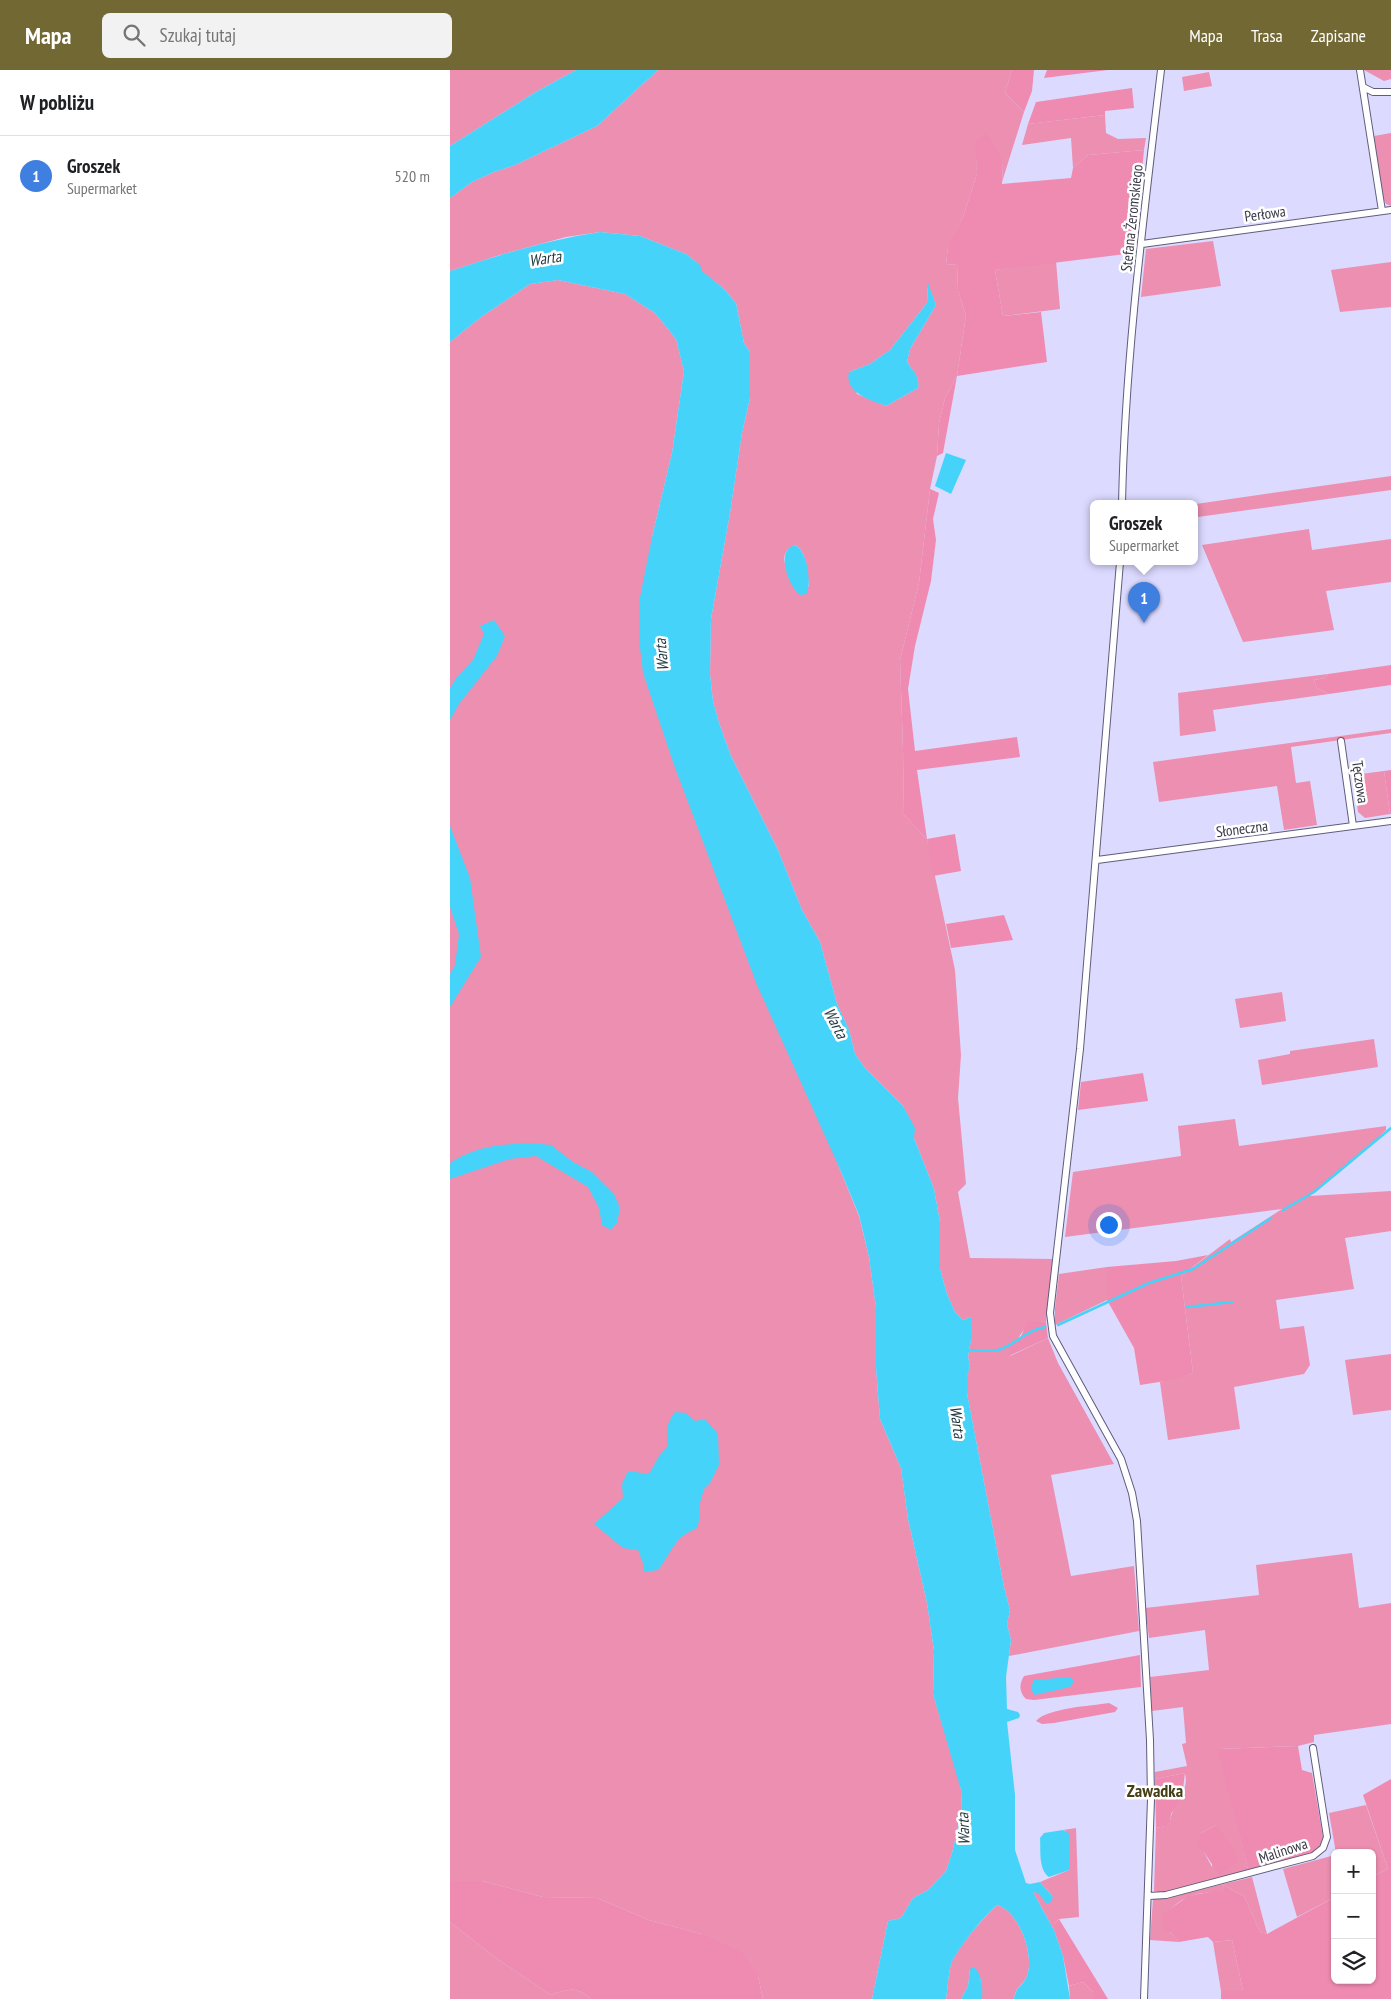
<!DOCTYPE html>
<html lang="pl">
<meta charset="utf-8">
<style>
:root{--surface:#fff;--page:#f2f2f2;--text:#202124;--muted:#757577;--line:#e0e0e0;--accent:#716834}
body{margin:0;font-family:"PT Sans Narrow",sans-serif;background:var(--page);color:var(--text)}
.controls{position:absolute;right:15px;bottom:15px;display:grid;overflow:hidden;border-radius:8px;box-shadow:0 1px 4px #0004}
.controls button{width:45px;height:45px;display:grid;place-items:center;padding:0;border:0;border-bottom:1px solid var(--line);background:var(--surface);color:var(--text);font:25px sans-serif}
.you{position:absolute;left:658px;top:1154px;width:18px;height:18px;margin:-12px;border:4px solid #fff;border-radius:50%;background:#1a73e8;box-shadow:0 0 0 8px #1a73e833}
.badge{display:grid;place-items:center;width:32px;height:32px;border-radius:50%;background:var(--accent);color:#fff;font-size:16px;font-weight:700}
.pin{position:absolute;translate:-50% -41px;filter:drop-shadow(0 1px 2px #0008)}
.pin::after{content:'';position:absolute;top:26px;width:18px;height:15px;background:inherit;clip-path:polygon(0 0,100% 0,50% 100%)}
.popup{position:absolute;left:640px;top:430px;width:108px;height:65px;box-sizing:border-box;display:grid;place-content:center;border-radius:8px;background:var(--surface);filter:drop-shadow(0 1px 4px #0005);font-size:16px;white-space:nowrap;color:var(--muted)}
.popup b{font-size:19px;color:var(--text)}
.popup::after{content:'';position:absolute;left:50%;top:100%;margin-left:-10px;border:10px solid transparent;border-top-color:var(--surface)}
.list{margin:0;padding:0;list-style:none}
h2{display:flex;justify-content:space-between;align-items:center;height:65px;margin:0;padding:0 20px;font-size:21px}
h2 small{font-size:16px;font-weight:400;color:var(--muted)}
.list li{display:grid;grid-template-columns:32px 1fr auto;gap:15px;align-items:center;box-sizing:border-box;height:80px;padding:0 20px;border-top:1px solid var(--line)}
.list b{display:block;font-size:19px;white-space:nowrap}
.list p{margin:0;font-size:16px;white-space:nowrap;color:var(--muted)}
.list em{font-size:16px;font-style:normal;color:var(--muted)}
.icon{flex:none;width:28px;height:28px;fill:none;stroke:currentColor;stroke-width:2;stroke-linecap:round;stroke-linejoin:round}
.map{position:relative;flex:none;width:941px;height:1929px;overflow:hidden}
header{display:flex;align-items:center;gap:30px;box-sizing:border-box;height:70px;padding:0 25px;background:var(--accent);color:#fff}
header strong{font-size:24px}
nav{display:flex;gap:28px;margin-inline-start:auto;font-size:18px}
.search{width:350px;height:45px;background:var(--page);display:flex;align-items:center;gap:12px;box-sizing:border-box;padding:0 18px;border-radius:8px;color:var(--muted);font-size:19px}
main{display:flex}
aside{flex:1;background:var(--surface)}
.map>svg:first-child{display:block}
.green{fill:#ec8fb1;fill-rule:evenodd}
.forest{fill:#ef8bb0}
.water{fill:#46d3f9}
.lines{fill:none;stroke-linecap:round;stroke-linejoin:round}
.stream{stroke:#46d3f9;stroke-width:2.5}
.minor-casing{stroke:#5f5c7b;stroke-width:8}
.minor{stroke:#fff;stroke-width:6}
.labels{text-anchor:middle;stroke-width:5;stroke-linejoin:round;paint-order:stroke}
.street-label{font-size:15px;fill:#3a3948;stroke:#fff}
.water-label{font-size:16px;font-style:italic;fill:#1e363d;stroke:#fff}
.quarter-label{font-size:18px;font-weight:bold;fill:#463f15;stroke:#fff}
</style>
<header>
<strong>Mapa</strong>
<div class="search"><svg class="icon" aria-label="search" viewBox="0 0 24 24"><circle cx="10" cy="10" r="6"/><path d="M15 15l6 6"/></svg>Szukaj tutaj</div>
<nav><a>Mapa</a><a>Trasa</a><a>Zapisane</a></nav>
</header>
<main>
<aside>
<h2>W pobliżu<small></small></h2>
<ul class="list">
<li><span class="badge" style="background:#3f7fe0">1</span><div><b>Groszek</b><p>Supermarket</p></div><em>520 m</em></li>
</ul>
</aside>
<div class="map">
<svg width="941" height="1929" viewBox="0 0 941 1929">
<rect width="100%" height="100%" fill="#dcdaff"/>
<path class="green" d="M0 0H126L84 23 0 76Z
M208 0H562L555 23 574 42 552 112 553 91 526 71 527 104 513 147 498 176 496 195 507 194 508 221 516 245 507 306 495 328 489 353 487 386 480 419 469 513 450 590 453 680 454 745 477 769 505 900 511 985 508 1028 516 1114 508 1122 520 1188 604 1189 596 1252C575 1249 567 1269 560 1286L598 1268 608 1293 664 1394 601 1405 621 1506 684 1496 689 1561 559 1586 561 1570 557 1554 560 1540 554 1517 517 1323V1306L520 1296 518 1287 521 1270V1247L513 1250 505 1242 497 1224 490 1199V1152L484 1119 464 1068V1058L453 1036 415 998 405 984 399 960 387 934 370 872 352 840 328 780 281 686 269 653 263 631 260 604 261 549 280 443 292 363 300 328V282L294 273 286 233 273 218 251 201 245 191 236 184 190 166 150 162 116 167 50 185 0 201V128L22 112 44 102 65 95 147 56ZM478 215 486 235 460 279 457 292C463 301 470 307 468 318L436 336 407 324 399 302 420 294 440 280 477 233ZM346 475C358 484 357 504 359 517 349 508 328 498 336 482 338 478 342 476 346 475Z
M914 0H941V9L934 11Z
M759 2 762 16 734 21 732 7Z
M655 45 656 63 668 69 696 68 694 80 638 85 623 98 621 68 572 75 578 54Z
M941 63V136L936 134 933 128 924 66Z
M763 171 771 216 691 227 696 179Z
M606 191 610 239 553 246 545 200Z
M941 192V237L890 242 881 200Z
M108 210 175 224 205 243 226 269 234 301 222 383 202 467 389 1097 409 1146 419 1187 426 1238V1298L430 1349 451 1398 458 1449 477 1533 484 1581 483 1624 508 1706 511 1720 512 1740 502 1783 496 1801 478 1820 463 1828 451 1848 438 1851 422 1929H313L308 1906 251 1864 199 1850 147 1828 93 1827 32 1811H0V272L31 247 80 214Z
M941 406V420L748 447 746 434Z
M859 459 862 480 941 469V512L876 521 884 560 793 572 752 475Z
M878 604 875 608 864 610 867 618 879 624 763 640 766 661 730 666 728 623Z
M941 659V663L841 677 846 713 860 711 867 755 834 760 827 716 709 732 703 692Z
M934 701 940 744 915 748 908 742 903 705Z
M832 922 836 951 790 958 785 929Z
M924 969 928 997 812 1015 808 990 840 984V981Z
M785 1049 789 1076 936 1056V1060C912 1084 887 1105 860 1126L941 1121V1161L895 1168 904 1219 826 1230 830 1259 854 1256 860 1295 854 1304 784 1317 790 1359 718 1370 710 1312 743 1303 731 1206 780 1169 781 1172 832 1139 615 1167 623 1102 731 1086 728 1056Z
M657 1197V1230L605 1255V1238L609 1204Z
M941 1284V1340L903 1345 895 1290Z
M902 1483 909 1538 941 1533V1654L864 1665V1672L848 1676 768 1679 799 1803 713 1823 704 1821 706 1758 715 1756 720 1753C721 1734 740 1724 735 1703L705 1709V1702L737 1696 732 1674 736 1673 733 1637 702 1641 700 1607 759 1600 755 1560 699 1568 695 1538 809 1525 806 1495ZM766 1755 762 1797 754 1782 751 1763Z
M916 1735 938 1799 922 1807V1783H886L879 1743Z
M626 1758 629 1847 609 1849 604 1854V1860L583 1822 586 1821 603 1827 590 1812 619 1800 616 1761 613 1760Z
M885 1785V1827L847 1847 833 1799Z
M802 1807 817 1864 810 1862 794 1826 773 1815 775 1825C763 1819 743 1824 732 1830 725 1834 720 1841 713 1845L720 1862 729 1872 700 1870 703 1829 721 1827Z
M547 1835C569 1841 585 1885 577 1906 573 1915 565 1917 564 1929H532L531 1909 520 1899 518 1916 511 1929H496C498 1917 498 1906 501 1894 507 1878 534 1847 547 1835Z
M0 1852 46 1888 101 1925C118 1919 127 1916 141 1929H0Z
M782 1870 793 1921H771L763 1872Z
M633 1912 643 1922V1929H620L619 1916Z"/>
<path class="forest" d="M562 0H584L582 21 574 42 555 23Z
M597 0H658L594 8Z
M682 18 684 38 655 41V45L578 54 586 32Z
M537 63 553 91 552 114 621 108 623 98 638 85 694 80 684 183 545 200 553 246 591 242 597 292 507 306 493 383 487 386 489 353 495 328 507 306 516 245 508 221 507 194 496 195 498 175 513 147 527 104 525 71Z
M480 419 489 423 483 449 486 470 481 511 465 576 458 619 465 681 567 667 570 687 467 700 477 769 505 764 511 801 483 806 477 769 454 745 453 680 450 590 469 513Z
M941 595V615L879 624 867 618 864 610 875 608 878 604Z
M941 700V744H940L934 701Z
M554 845 563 870 501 878 496 854Z
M693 1003 698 1031 628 1040 631 1012Z
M758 1185 731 1206 743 1303 722 1310 690 1315 684 1278 657 1230V1197L726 1191Z
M586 1251 596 1252 598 1268 559 1286 561 1273 571 1266 578 1252Z
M690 1585 691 1617 584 1630 576 1629C569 1622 569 1614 574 1606Z
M659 1633 668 1638 665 1642 604 1653 592 1654 586 1651C597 1638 641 1636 659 1633Z
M848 1676 852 1700 862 1703 873 1767 871 1775 862 1784 799 1803 767 1679Z
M735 1703 732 1727 721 1744 720 1753 716 1756 706 1758 705 1709Z
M941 1709V1929H771V1921H793L782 1870 763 1872 758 1867 729 1872 720 1862 715 1863 712 1845 738 1826 765 1821 774 1824 773 1815 794 1826 810 1862 817 1864 885 1827V1910H922V1807L938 1799 913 1725Z
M766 1755 785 1781 788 1791 769 1805 754 1782 747 1776 751 1763Z
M0 1811H32L93 1827 147 1828 199 1850 251 1864 291 1882 308 1906 313 1929H141C127 1916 118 1919 101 1925L46 1888 0 1852Z
M609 1849 658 1929H643V1922L633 1912 619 1916 613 1886 604 1860V1854Z"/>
<path class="water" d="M126 0H208L147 56 65 95 44 102 22 112 0 128V76L84 23Z
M150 162 190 166 236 184 250 195 252 201 273 218 286 233 294 273 300 282V328L292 363 280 443 261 549 260 604 263 631 269 653 281 686 328 780 352 840 370 872 387 934 399 960 405 984 415 998 453 1036 465 1058 464 1068 484 1119 490 1152V1199L497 1224 505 1242 513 1250 521 1247V1270L518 1287 520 1296 517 1307V1323L554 1517 560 1540 557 1554 561 1570 556 1607 557 1639 568 1642 570 1645 569 1648 557 1652 565 1725V1780L576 1813 580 1814 590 1812 603 1827 600 1833H596L588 1823 583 1822 604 1860 613 1886 620 1929H564C565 1917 573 1916 577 1906 585 1885 569 1841 547 1835 534 1846 507 1879 501 1894 498 1906 498 1917 496 1929H422L438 1851 451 1848 463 1828 478 1820 496 1801 502 1783 512 1740 511 1720 483 1624 484 1581 477 1533 458 1449 451 1398 430 1349 426 1298V1238L419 1187 409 1145 389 1097 307 915 224 695 193 603 189 569V532L202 467 222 383 234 301 226 269 205 243 175 224 108 210 80 214 31 247 0 272V201C49 185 98 170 150 162Z
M478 213 486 235 460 279 457 292C463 301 470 306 468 318L436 336C420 330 394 323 399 302L420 294 440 280 477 233Z
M496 383 516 390 501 424 485 416Z
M346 475C358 484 361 511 357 524L350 525C339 518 324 478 346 475Z
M44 550 55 566 47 586 9 634 0 650V618L7 607 23 590 34 564 30 556Z
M0 756 20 808 31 887 0 937V904L5 895 9 864 0 837Z
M79 1073 101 1075 123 1092 142 1102 164 1124 170 1138 167 1153 161 1160 152 1155 149 1138 138 1117 86 1086 60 1089 0 1109V1093C26 1076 49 1075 79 1073Z
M225 1342 236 1343 245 1351 255 1349 268 1364 269 1395 260 1413 254 1419 250 1433V1447L247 1458C223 1468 223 1481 208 1500L194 1502 193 1493 188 1480 173 1478 144 1454 173 1428 172 1414 178 1401 199 1404 209 1386 218 1376C216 1362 216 1354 225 1342Z
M621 1607 624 1612 620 1617 585 1625C580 1620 581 1616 584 1610Z
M613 1760 619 1763V1800L599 1807C588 1799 591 1780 590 1768L594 1763Z
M524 1897C532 1904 533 1919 532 1929H511L518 1916 520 1899Z"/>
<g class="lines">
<path class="stream" d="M833 1140 864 1122 941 1058
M737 1237 782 1232
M608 1255 699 1213 743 1199 821 1148
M519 1280C528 1280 540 1282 548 1280 566 1275 576 1260 595 1257"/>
<g class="minor-casing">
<path id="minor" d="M910 0 932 141
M913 17 923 22H941
M692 174 941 140
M672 434C675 289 694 144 711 0
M670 492 630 979 600 1243 603 1266 671 1389 682 1423 687 1451 700 1670 701 1729 694 1929
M891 671 903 756
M647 790 941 751
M699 1826 716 1825 863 1786 873 1778 877 1767 863 1678"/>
</g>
<use href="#minor" class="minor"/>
</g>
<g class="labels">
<g class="street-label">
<text transform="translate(815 144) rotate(-8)" y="5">Perłowa</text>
<text transform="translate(682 148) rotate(-84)" y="5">Stefana Żeromskiego</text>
<text transform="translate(910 712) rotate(82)" y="5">Tęczowa</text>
<text transform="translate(792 759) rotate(-7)" y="5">Słoneczna</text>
<text transform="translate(833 1781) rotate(-18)" y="5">Malinowa</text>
</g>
<g class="water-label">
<text transform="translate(95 188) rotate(-9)" y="6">Warta</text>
<text transform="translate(211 585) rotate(-95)" y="6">Warta</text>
<text transform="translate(386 953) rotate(62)" y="6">Warta</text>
<text transform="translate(508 1352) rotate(82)" y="6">Warta</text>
<text transform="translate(513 1759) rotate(-93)" y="6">Warta</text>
</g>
<g class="quarter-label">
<text x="705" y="1727">Zawadka</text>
</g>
</g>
</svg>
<div class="controls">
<button>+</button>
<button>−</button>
<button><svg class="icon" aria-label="layers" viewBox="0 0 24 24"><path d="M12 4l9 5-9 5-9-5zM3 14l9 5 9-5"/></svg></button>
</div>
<div class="you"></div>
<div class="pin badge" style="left:694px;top:553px;background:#3f7fe0">1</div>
<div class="popup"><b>Groszek</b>Supermarket</div>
</div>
</main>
